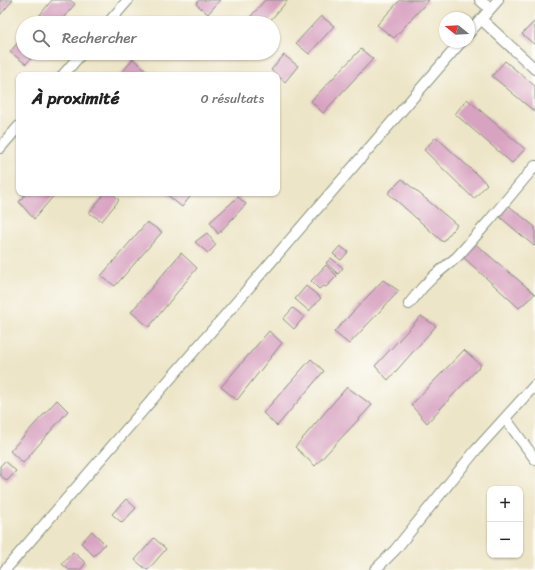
<!DOCTYPE html>
<html lang="fr">
<meta charset="utf-8">
<style>
:root{--surface:#fff;--page:#f2f2f2;--text:#222;--muted:#767676;--line:#e0e0e0}
body{margin:0;font-family:Sriracha,sans-serif;background:var(--page);color:var(--text)}
.controls{position:absolute;right:12px;bottom:12px;display:grid;overflow:hidden;border-radius:8px;box-shadow:0 1px 3px #0004}
.controls button{width:36px;height:36px;display:grid;place-items:center;padding:0;border:0;border-bottom:1px solid var(--line);background:var(--surface);color:var(--text);font:20px sans-serif}
.compass{position:absolute;left:439px;top:12px;width:36px;height:36px;border-radius:50%;background:var(--surface);box-shadow:0 1px 3px #0004;rotate:288deg}
.list{margin:0;padding:0;list-style:none}
h2{display:flex;justify-content:space-between;align-items:center;height:52px;margin:0;padding:0 16px;font-size:17px}
h2 small{font-size:13px;font-weight:400;color:var(--muted)}
.icon{flex:none;width:22px;height:22px;fill:none;stroke:currentColor;stroke-width:2;stroke-linecap:round;stroke-linejoin:round}
.map{position:relative;flex:none;width:535px;height:570px;overflow:hidden}
.search{position:absolute;background:var(--surface);box-shadow:0 1px 3px #0004;left:16px;top:16px;width:264px;height:44px;display:flex;align-items:center;gap:10px;box-sizing:border-box;padding:0 14px;border-radius:22px;color:var(--muted);font-size:15px}
.panel{position:absolute;background:var(--surface);box-shadow:0 1px 3px #0004;left:16px;top:72px;width:264px;height:124px;border-radius:8px}
.map>svg:first-child{display:block}
.building{fill:#d8a2c1}
.lines{fill:none;stroke-linecap:round;stroke-linejoin:round}
.minor-casing{stroke:#86917e;stroke-width:12}
.minor{stroke:#fff;stroke-width:10}
</style>
<div class="map">
<svg width="535" height="570" viewBox="0 0 535 570">
<rect width="100%" height="100%" fill="#fdfcf7"/>
<filter id="ink" filterUnits="userSpaceOnUse"><feTurbulence type="fractalNoise" baseFrequency=".025" numOctaves="2"/><feDisplacementMap in="SourceGraphic" scale="8" xChannelSelector="R" yChannelSelector="G"/><feConvolveMatrix kernelMatrix="1 2 1 2 8 2 1 2 1" color-interpolation-filters="sRGB"/></filter>
<filter id="wash" filterUnits="userSpaceOnUse"><feTurbulence type="fractalNoise" baseFrequency=".012" numOctaves="4" result="noise"/><feDisplacementMap in="SourceGraphic" scale="16" xChannelSelector="R" yChannelSelector="G"/><feGaussianBlur stdDeviation="0.9" result="paint"/><feColorMatrix in="noise" values="0 0 0 0 0 0 0 0 0 0 0 0 0 0 0 0 0 1.4 0 .05"/><feComposite in="paint" operator="in"/></filter>
<g filter="url(#wash)">
<rect width="100%" height="100%" fill="#ede5c7"/>
<g id="blocks">
<path class="building" d="M0 0H13L0 15Z
M52 0H70L75 4 59 23H33Z
M199 0H220L208 14 196 4Z
M265 0H288L268 23H245Z
M400 0H429L394 38 377 25Z
M321 16 334 26 309 54 296 43Z
M535 21V45L522 34Z
M23 36V53H35L26 64 10 52Z
M361 49 373 59 323 113 311 101Z
M284 55 298 66 285 82 271 70Z
M133 59 152 75H120Z
M505 61 535 86V112L492 76Z
M467 99 525 149 512 163 455 114Z
M436 137 487 184 474 199 424 150Z
M402 179 457 225 443 242 388 193Z
M26 193H56L34 219 19 202Z
M105 193H112L119 200 102 221 89 213Z
M165 193H193L182 207Z
M238 197 246 204 218 234 210 222Z
M509 206 535 227V245L534 246 500 217Z
M147 222 162 232 115 286 101 276Z
M207 233 216 245 208 253 195 242Z
M473 242 535 294 519 308 462 256Z
M340 246 348 252 341 260 333 254Z
M181 253 197 268 149 327 131 312Z
M331 258 343 268 338 274 326 263Z
M326 265 337 276 326 287 323 286 319 289 311 281Z
M383 280 399 291 349 344 334 332Z
M306 286 321 298 309 311 295 299Z
M293 308 304 317 294 329 283 319Z
M421 316 436 326 388 380 375 366Z
M269 331 282 343 237 400 221 387Z
M464 350 481 365 427 423 411 405Z
M311 359 324 371 277 426 263 413Z
M347 387 372 405 315 466 295 447Z
M57 400 68 411 23 463 10 451Z
M5 461 16 471 7 481 0 475V466Z
M126 499 136 508 122 523 112 514Z
M92 531 105 544 94 556 81 543Z
M154 538 166 549 148 570H147L135 560Z
M73 552 86 563 80 570H69L62 564Z"/>
</g>
</g>
<g filter="url(#ink)">
<use href="#blocks" fill-opacity="0" stroke="#86917e" stroke-width="1"/>
<g class="lines">
<g class="minor-casing">
<path id="minor" d="M480 0 490 9
M481 19 535 69
M108 23 128 0
M469 33 498 0
M63 75 82 53
M0 148 19 126
M409 304 422 288 435 275 457 257 489 221 535 166
M505 418 535 459
M5 570 461 42
M375 570 395 550 476 450 535 385"/>
</g>
<use href="#minor" class="minor"/>
</g>
</g>
</svg>
<div class="controls">
<button>+</button>
<button>−</button>
</div>
<svg class="compass" viewBox="-18 -18 36 36"><path d="M0-13l5 13h-10z" fill="#e53935"/><path d="M0 13l5-13h-10z" fill="#767676"/></svg>
<div class="search"><svg class="icon" aria-label="search" viewBox="0 0 24 24"><circle cx="10" cy="10" r="6"/><path d="M15 15l6 6"/></svg>Rechercher</div>
<section class="panel">
<h2>À proximité<small>0 résultats</small></h2>
<ul class="list">
</ul>
</section>
</div>
